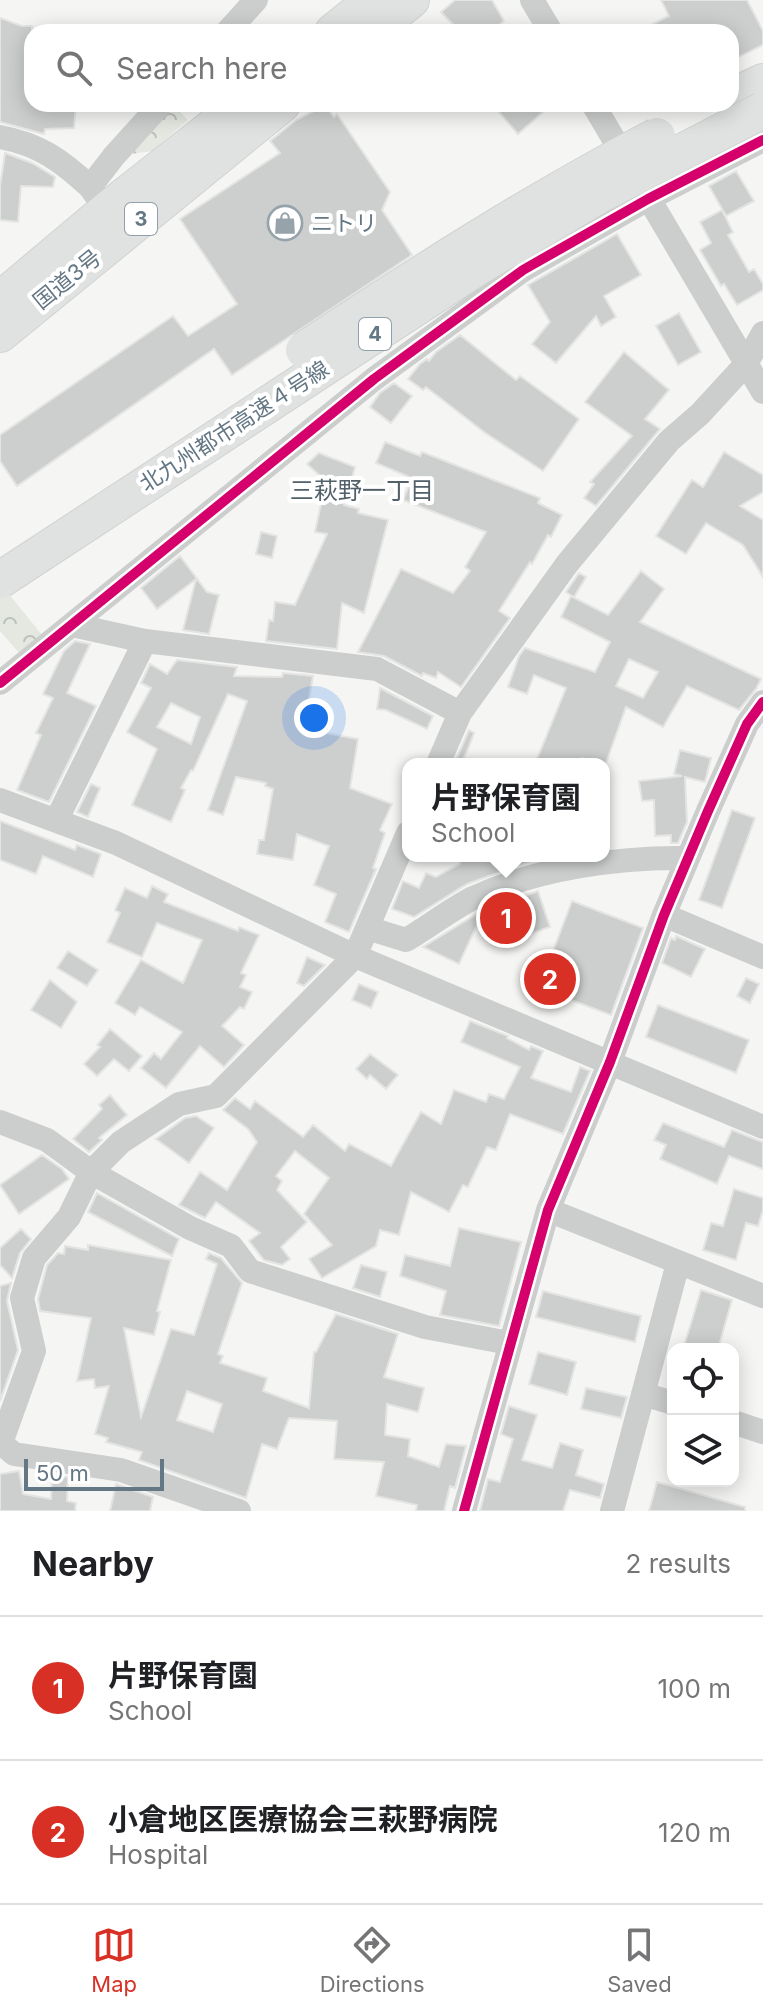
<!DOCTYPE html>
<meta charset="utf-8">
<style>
:root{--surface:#fff;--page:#f6f6f6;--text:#202124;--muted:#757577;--line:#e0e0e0;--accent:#d93025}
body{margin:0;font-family:Inter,"Noto Sans JP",sans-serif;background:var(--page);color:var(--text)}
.controls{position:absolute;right:24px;bottom:24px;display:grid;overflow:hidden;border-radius:16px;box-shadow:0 4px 20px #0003}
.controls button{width:72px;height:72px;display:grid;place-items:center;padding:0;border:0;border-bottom:2px solid var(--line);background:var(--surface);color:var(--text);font:40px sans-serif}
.scale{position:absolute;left:24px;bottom:20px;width:140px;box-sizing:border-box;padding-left:8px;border:4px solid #647784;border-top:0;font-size:22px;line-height:28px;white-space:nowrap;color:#647784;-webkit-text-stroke:6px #fff;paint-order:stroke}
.you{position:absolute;left:314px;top:718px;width:28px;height:28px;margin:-20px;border:6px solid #fff;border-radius:50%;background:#1a73e8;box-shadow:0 0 0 12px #1a73e833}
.badge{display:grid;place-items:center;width:52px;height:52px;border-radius:50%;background:var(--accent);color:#fff;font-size:26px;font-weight:700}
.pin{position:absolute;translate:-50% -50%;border:4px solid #fff;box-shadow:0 2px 8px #0006}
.popup{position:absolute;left:402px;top:758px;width:208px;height:104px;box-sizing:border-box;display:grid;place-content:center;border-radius:16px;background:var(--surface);filter:drop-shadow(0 2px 6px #0005);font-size:26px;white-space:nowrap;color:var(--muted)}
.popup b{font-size:30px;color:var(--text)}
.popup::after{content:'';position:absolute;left:50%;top:100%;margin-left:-16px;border:16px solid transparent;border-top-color:var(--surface)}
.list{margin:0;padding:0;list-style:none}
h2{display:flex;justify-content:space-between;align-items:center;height:104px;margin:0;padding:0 32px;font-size:34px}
h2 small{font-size:26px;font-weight:400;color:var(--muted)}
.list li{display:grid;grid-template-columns:52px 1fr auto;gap:24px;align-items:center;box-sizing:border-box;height:144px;padding:0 32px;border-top:2px solid var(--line)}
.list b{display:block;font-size:30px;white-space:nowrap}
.list p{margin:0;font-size:26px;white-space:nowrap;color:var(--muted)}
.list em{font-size:26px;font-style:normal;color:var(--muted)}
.icon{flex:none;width:44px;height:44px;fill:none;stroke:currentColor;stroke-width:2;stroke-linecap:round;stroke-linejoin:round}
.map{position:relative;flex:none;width:763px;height:1511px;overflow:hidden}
.search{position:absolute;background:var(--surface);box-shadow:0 4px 20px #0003;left:24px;right:24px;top:24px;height:88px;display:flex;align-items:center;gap:20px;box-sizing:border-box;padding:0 28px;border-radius:24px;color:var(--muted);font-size:30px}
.sheet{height:392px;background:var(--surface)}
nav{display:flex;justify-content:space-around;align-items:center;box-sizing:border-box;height:112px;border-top:2px solid var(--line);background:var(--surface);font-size:22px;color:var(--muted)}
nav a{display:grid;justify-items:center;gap:4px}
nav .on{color:var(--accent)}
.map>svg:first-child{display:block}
.park{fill:url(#park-crowns)}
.building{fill:#cdcfcf;stroke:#e4e4e3;stroke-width:2;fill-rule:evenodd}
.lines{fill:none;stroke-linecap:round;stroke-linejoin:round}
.highway-casing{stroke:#d1d2d2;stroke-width:38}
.minor{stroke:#cccece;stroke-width:24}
.highway{stroke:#e0e1e1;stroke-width:36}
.highway-bridge-casing{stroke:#d1d2d2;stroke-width:38;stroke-linecap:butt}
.highway-bridge{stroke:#e0e1e1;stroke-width:36}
.cycleway-casing{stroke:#fff;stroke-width:15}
.cycleway{stroke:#d6006c;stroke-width:10}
.labels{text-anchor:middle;stroke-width:8;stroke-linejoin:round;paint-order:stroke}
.shield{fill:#fff;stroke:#92a0a9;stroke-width:2}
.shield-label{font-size:20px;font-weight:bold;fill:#647784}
.poi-label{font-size:22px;fill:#647784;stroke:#fff;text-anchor:start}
.street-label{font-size:22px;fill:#647784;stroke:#fff}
.neighbourhood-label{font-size:24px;fill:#526069;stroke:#fff}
</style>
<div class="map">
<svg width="763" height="1511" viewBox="0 0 763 1511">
<defs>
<pattern id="park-crowns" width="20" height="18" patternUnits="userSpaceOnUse" patternTransform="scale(2)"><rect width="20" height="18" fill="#e4e8e1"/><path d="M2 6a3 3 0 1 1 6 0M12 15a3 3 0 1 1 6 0" fill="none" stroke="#bcc1bc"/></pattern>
</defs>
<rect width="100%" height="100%" fill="#f5f5f3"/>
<path class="park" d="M172 104 188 120 152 151 118 156Z
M0 583 42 635 20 654 0 631Z"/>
<path class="building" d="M455 0H492L504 21 490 32H460L441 12Z
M661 0H747L763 31V45L731 61V32H637L669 16Z
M0 18 22 26H32V104H76L74 128 45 129 44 134 0 122Z
M492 104H552L518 134Z
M325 105 334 117 337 114 390 192 382 210 412 255 232 375 214 349 17 486 0 461V435L173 316 188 336 237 304 180 219 280 153 270 141 296 120Z
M5 153 32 163 55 177 53 187 21 186 18 222 0 220V186Z
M736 171 754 201 726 216 709 186Z
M722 210 733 232 728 235 749 272 754 269 763 284V290L737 305 724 284 721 286 700 250 711 243 700 222Z
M617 234 641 275 604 296 616 317 601 326 596 316 556 363 532 344 550 322 528 285Z
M679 313 701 352 678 365 656 326Z
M460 335 516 380 520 376 579 419 543 471 484 432 426 387 423 390 408 379 420 364 427 359 429 361 436 352Z
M624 352 669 390 645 419 660 429 596 506 584 498 594 484 590 482 632 436 585 402Z
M394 383 412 396 391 423 370 407 380 393Z
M385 442 420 456 422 452 540 498 538 503 562 515 551 537 548 535 532 564 530 562 499 611 510 618 461 687 438 672 436 678 423 673 422 676 384 656 358 652 401 569 453 593 470 571 465 567 486 532 403 500 412 478 376 463Z
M724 452 763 475V492L740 506 763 520V577L743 545 706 523 686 554 656 536 692 480 703 487Z
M319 453 355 467 344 505 359 509 358 513 388 520 364 613 342 603 337 649 266 641 269 620 273 621 275 602 295 605 327 534 315 532 326 481 307 464Z
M261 532 277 536 272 558 256 554Z
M180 556 207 592 219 595 209 634 183 630 196 579 157 609 141 588Z
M641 571 664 589 640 622 761 679 756 689 739 710 687 686 663 727 626 707 605 766 582 758 580 764H535L566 688 534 675 527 694 508 687 519 656 525 648 595 672 610 642 561 617 571 596 608 615ZM629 659 658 672 643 698 616 686Z
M579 573 586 577 574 597 566 592Z
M75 641 90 644 67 693 96 706 49 802 17 790 41 735 36 733 53 698 43 694 64 651Z
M177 660 237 667 234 676 282 677 283 673 313 676 304 729 358 739 350 788 392 804 380 830 385 833 373 868 376 869 349 932 325 922 336 894 314 885 329 846 297 834 293 860 257 854 259 840H264L273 789 265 786 266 783 236 777 223 815 208 810 247 701 228 694 193 771 191 770 181 788 185 790 171 822 132 805 157 749 127 732 151 688 141 683 150 664 167 674ZM171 703 200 717 191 744 157 727Z
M380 688 433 716 427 729 386 710 377 709Z
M469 730 474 733 468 749 461 764H454Z
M680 750 711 758 705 782 685 777 687 822 678 843H671V835L655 836 654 800 642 801 639 781 682 776 674 774Z
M91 784 100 788 88 817 77 812Z
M732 810 755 818 722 908 699 900Z
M0 821 75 850 77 845 101 854 93 877 43 856 36 874 0 860Z
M459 856H526L528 862 467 884 414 917 392 909 403 881 419 888 426 873 436 877 460 864Z
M152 886 168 894 164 902 238 931 239 927 259 935 241 973 246 975 240 987 252 992 244 1009 240 1007 222 1026 244 1045 224 1067 200 1046 166 1088 141 1068 154 1053 161 1059 182 1032 140 1007 135 1015 115 1003 141 960 183 983 202 940 157 923 142 957 107 942 120 913 115 910 125 888 147 898Z
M538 891 550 927 495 946 483 912 459 964 423 947 480 912Z
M572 901 643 928 611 1015 539 988Z
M676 936 705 949 691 977 662 963 671 938 675 940Z
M68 951 98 970 87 986 57 968Z
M307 957 325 965 304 986 297 983Z
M746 978 759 984 750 1003 737 996Z
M50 980 77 1002 61 1028 31 1010Z
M359 984 378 992 371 1008 352 1000Z
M658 1005 749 1040 736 1073 646 1037Z
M470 1021 508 1036 507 1038 529 1050 531 1046 543 1051 531 1078 571 1092 580 1067 590 1071 563 1134 510 1114 496 1150 487 1147 468 1187 463 1185 449 1212 411 1192 399 1235 380 1230 376 1246 322 1278 309 1259 332 1245 304 1214 329 1178 295 1151 276 1176 282 1181 277 1190 307 1222 281 1247 290 1259 282 1265 264 1260 249 1241 260 1233 216 1202 205 1218 179 1205 200 1172 227 1190 257 1142 248 1129 223 1110 235 1098 250 1109 255 1101 303 1137 313 1125 345 1151 349 1144 391 1166 421 1112 441 1124 454 1090 486 1102 489 1094 504 1099 520 1067 461 1042Z
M110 1029 142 1056 129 1071 114 1059 97 1076 84 1064 100 1047 97 1045Z
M370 1054 398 1075 386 1089 370 1075 367 1079 356 1069Z
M110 1095 127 1115 99 1138 102 1140 89 1152 73 1139 102 1109 99 1105Z
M196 1116 214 1128 189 1163 156 1139 185 1118Z
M663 1123 724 1147 732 1130 763 1142V1169L729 1156 717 1184 660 1159 666 1145 654 1140Z
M42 1155 62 1169 69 1179 19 1214 0 1185Z
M734 1189 763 1198V1210L758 1226 746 1223 736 1260 703 1250 711 1223 723 1226Z
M97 1193 179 1239 172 1256 88 1212Z
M459 1228 521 1242 499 1326 440 1315 446 1291 400 1276 405 1255 450 1266Z
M21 1229 31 1239 20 1253 12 1278 0 1265V1248Z
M88 1245 171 1260 157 1311 160 1312 154 1335 124 1328 141 1417 171 1329 194 1335 217 1264 206 1259 209 1253 221 1258 242 1283 218 1354 223 1356 220 1363 267 1378 263 1391 309 1408 314 1352H316L336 1314 398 1334 384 1377 424 1388 418 1412 387 1404 385 1435 410 1439 408 1456 439 1467 446 1444 466 1446 455 1488 450 1486 444 1511H416L417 1505 376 1496 384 1462 334 1459 337 1421 289 1418 277 1449 262 1444 246 1498 139 1460 142 1452 106 1442 108 1438 95 1434 109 1386 95 1388 94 1379 77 1381 91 1318 40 1311 38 1299 47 1265 58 1253 64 1254 65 1246 88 1250ZM187 1391 222 1404 213 1432 177 1420Z
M361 1265 387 1272 380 1297 353 1288Z
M11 1283 7 1301 18 1350 0 1401V1286Z
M701 1290 732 1300 718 1349H694L684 1346Z
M543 1291 641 1316 635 1342 536 1317Z
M538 1352 576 1362 567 1395 529 1384Z
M586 1388 627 1397 621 1418 581 1409Z
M509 1406 537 1415 522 1460 552 1468 560 1443 583 1450 576 1475 604 1484 600 1498 570 1490 563 1511H480L488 1479 500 1482 513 1439 501 1434Z
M19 1471 23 1494 51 1499 52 1476 68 1477 67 1501 76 1503 75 1511H0V1474Z
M657 1482 745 1507V1511H649Z
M116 1484 153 1497 150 1511H110Z"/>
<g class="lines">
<g class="highway-casing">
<path id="highway" d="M333 32 373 0
M371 32 411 0
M731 97 763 82
M0 300 107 210 242 104
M0 334 282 104"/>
</g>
<path class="minor" d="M532 0 551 32
M227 32 256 0
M593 104 763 392
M0 137C39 144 62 161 90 187
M107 210 90 187 114 156 161 104
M72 625 145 641 377 669 460 713
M0 683 374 379 523 270 648 199 763 140
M438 764 460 713 567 564 669 441 700 414 746 364 763 333
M0 800 116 843 355 956 763 1127
M57 819 145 641
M664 915 763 957
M367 928 406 940C428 927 450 910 473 898 537 868 619 857 688 858
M0 1122 47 1140 91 1172 190 1228 231 1246 250 1271 425 1327 509 1343
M548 1210 763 1296
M643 1394 673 1403
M733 1422 763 1432
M0 1442 14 1454 121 1470 239 1511
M1 1443 34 1351 22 1298 34 1258 69 1217 91 1172 121 1142 179 1104 216 1096 355 956 408 833
M464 1511 548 1210 610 1062 664 915 708 811 747 724 763 702
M612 1511 678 1263"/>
<use href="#highway" class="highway"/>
<g class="highway-bridge-casing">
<path id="highway-bridge" d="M304 350C419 274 534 200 657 136
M0 580 476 268 599 195 763 110"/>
</g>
<use href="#highway-bridge" class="highway-bridge"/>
<g class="cycleway-casing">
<path id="cycleway" d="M0 683 374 379 523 270 648 199 763 140
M464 1511 548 1210 610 1062 664 915 708 811 747 724 763 702"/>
</g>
<use href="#cycleway" class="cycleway"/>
</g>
<defs>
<g id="shop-ring" transform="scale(1.8)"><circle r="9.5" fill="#fff" stroke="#97a3ab" stroke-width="1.5"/><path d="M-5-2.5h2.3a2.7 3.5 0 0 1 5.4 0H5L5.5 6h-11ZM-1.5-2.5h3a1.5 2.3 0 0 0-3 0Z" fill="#97a3ab"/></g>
</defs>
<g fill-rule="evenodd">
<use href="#shop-ring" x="285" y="223"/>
</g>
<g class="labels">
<g class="shield">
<rect x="125" y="203" width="32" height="32" rx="6"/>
<rect x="359" y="318" width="32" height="32" rx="6"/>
</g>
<g class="shield-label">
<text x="141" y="226">3</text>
<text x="375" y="341">4</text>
</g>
<g class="poi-label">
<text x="311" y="231">ニトリ</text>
</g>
<g class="street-label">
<text transform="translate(67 279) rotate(-39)" y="8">国道3号</text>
<text transform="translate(234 426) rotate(-33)" y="8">北九州都市高速４号線</text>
</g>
<g class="neighbourhood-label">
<text x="362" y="499">三萩野一丁目</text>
</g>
</g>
</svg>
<div class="controls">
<button><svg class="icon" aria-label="locate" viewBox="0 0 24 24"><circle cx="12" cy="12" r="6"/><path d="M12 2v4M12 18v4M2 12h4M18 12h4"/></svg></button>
<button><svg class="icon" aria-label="layers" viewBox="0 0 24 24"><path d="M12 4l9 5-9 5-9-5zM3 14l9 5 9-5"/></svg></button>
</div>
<div class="scale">50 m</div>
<div class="you"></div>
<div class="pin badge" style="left:506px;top:918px">1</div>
<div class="popup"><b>片野保育園</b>School</div>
<div class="pin badge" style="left:550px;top:979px">2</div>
<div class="search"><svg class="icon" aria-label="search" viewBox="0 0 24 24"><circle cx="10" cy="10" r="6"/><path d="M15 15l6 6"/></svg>Search here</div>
</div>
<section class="sheet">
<h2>Nearby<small>2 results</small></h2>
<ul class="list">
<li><span class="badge">1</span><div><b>片野保育園</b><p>School</p></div><em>100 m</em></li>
<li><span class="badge">2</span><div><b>小倉地区医療協会三萩野病院</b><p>Hospital</p></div><em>120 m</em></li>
</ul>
</section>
<nav>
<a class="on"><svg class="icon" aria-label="map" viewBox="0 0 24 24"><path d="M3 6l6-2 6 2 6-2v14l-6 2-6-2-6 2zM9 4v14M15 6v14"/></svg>Map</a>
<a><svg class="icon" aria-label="directions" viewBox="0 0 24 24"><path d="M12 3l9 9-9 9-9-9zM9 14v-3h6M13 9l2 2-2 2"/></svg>Directions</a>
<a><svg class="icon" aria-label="saved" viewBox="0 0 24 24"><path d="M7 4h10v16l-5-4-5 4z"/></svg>Saved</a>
</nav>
